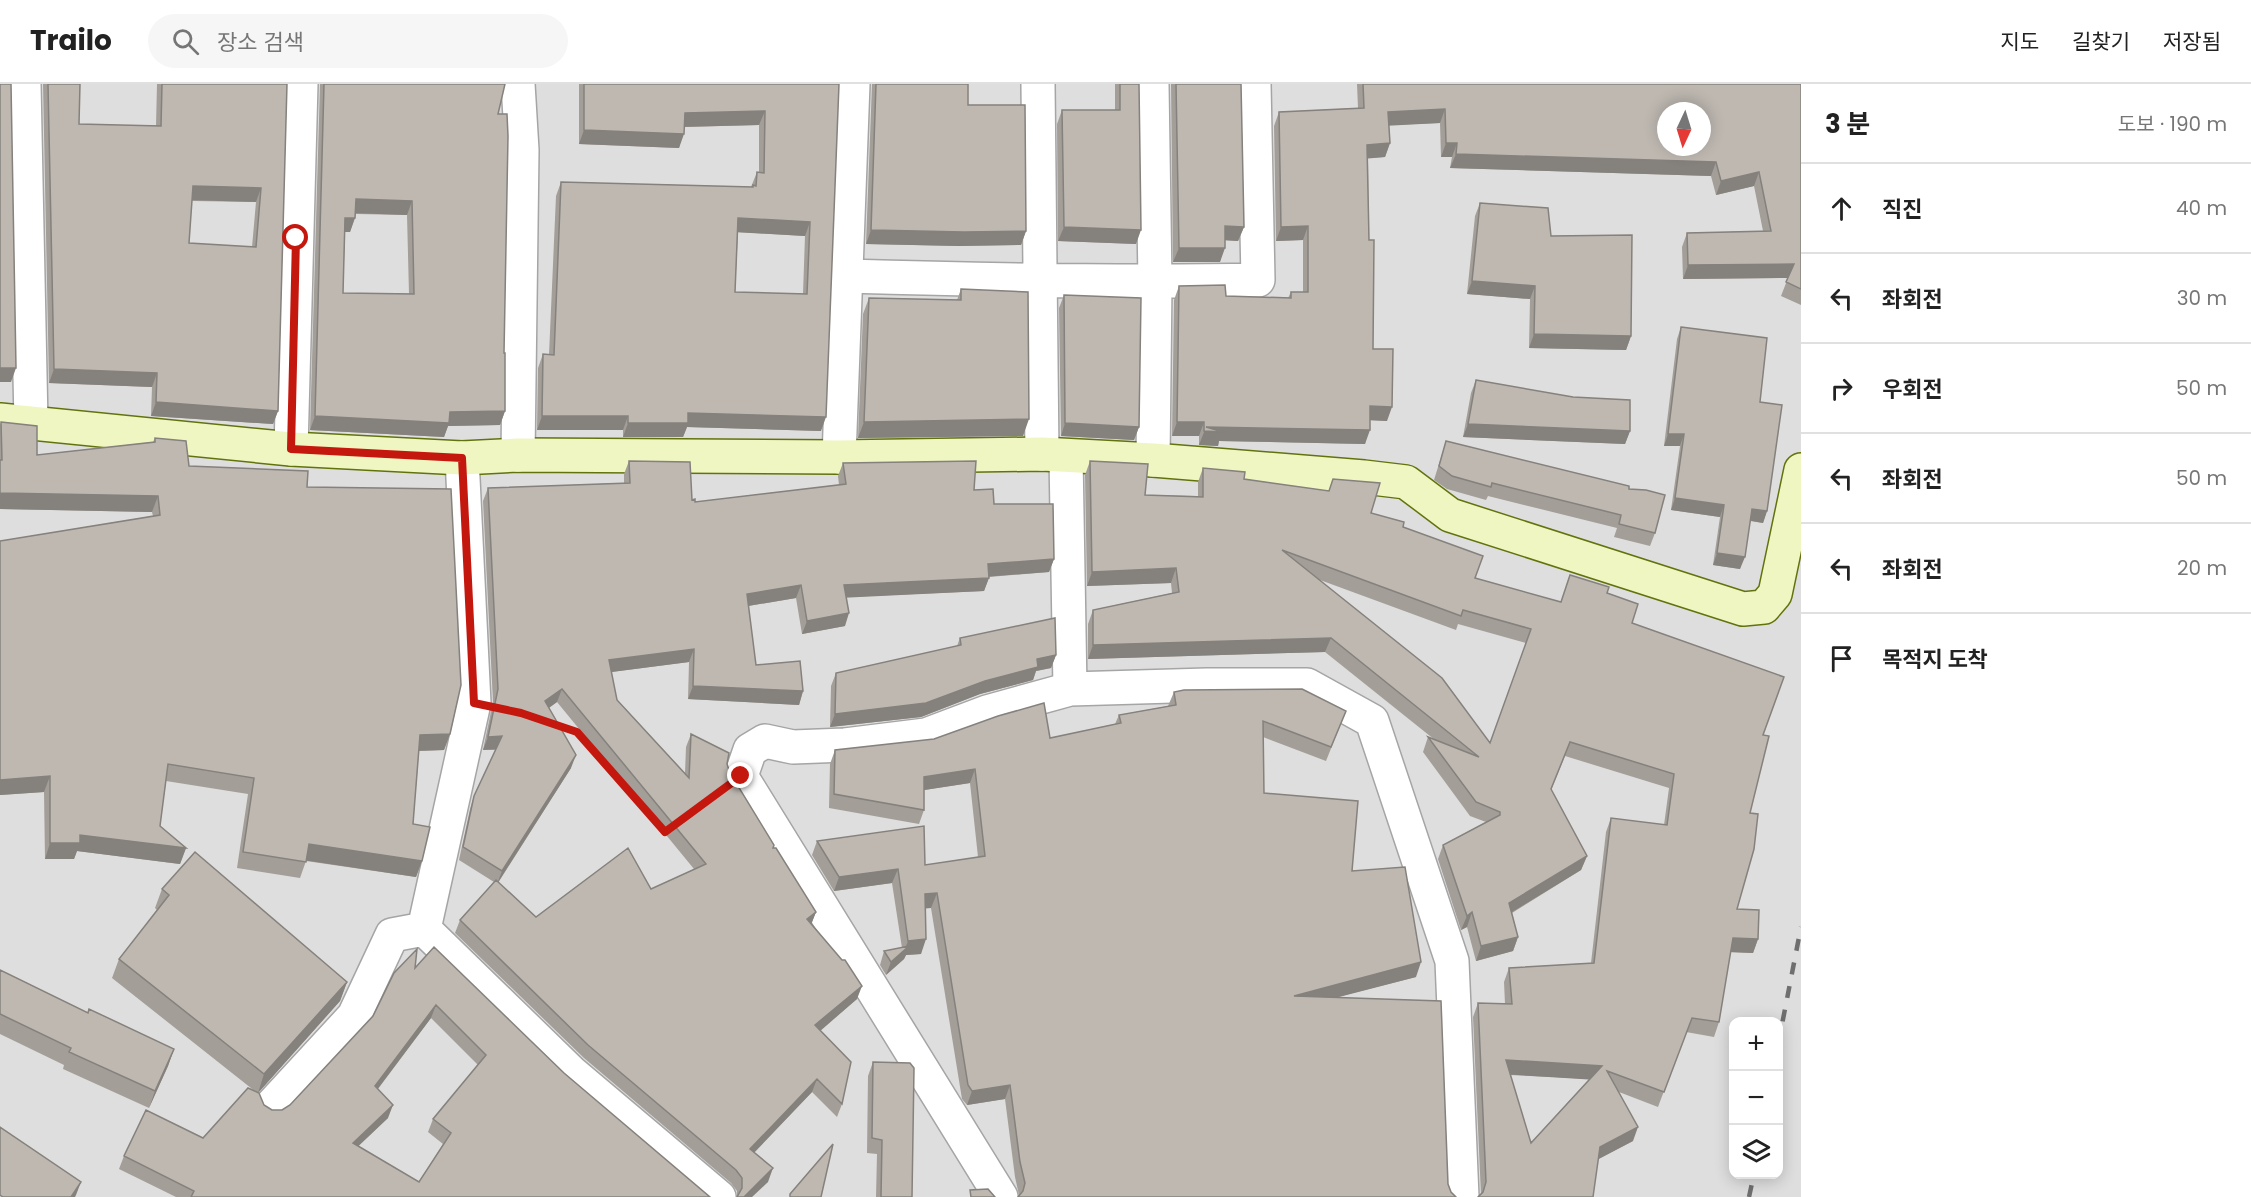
<!DOCTYPE html>
<html lang="ko">
<meta charset="utf-8">
<style>
:root{--surface:#fff;--page:#f6f6f6;--text:#222;--muted:#767676;--line:#e0e0e0}
body{margin:0;font-family:Poppins,"Noto Sans KR",sans-serif;background:var(--page);color:var(--text)}
.controls{position:absolute;right:18px;bottom:18px;display:grid;overflow:hidden;border-radius:12px;box-shadow:0 3px 15px #0003}
.controls button{width:54px;height:54px;display:grid;place-items:center;padding:0;border:0;border-bottom:2px solid var(--line);background:var(--surface);color:var(--text);font:30px sans-serif}
.compass{position:absolute;left:1657px;top:18px;width:54px;height:54px;border-radius:50%;background:var(--surface);box-shadow:0 3px 15px #0003;rotate:184deg}
.stop{position:absolute;width:18px;height:18px;margin:-14px;border:4px solid #c4170e;border-radius:50%;background:#fff}
.stop.end{background:#c4170e;border-color:#fff;box-shadow:0 2px 6px #0008}
.list{margin:0;padding:0;list-style:none}
h2{display:flex;justify-content:space-between;align-items:center;height:78px;margin:0;padding:0 24px;font-size:26px}
h2 small{font-size:20px;font-weight:400;color:var(--muted)}
.list li{display:grid;grid-template-columns:39px 1fr auto;gap:18px;align-items:center;box-sizing:border-box;height:90px;padding:0 24px;border-top:2px solid var(--line)}
.list b{display:block;font-size:22px;white-space:nowrap}
.list em{font-size:20px;font-style:normal;color:var(--muted)}
.icon{flex:none;width:33px;height:33px;fill:none;stroke:currentColor;stroke-width:2;stroke-linecap:round;stroke-linejoin:round}
.map{position:relative;flex:none;width:1801px;height:1113px;overflow:hidden}
header{display:flex;align-items:center;gap:36px;box-sizing:border-box;height:84px;padding:0 30px;background:var(--surface);border-bottom:2px solid var(--line)}
header strong{font-size:28px}
nav{display:flex;gap:33px;margin-inline-start:auto;font-size:21px}
.search{width:420px;height:54px;background:var(--page);display:flex;align-items:center;gap:15px;box-sizing:border-box;padding:0 21px;border-radius:33px;color:var(--muted);font-size:22px}
main{display:flex}
aside{flex:1;background:var(--surface)}
.map>svg:first-child{display:block}
.residential{fill:#dfdede;fill-rule:evenodd}
.lines{fill:none;stroke-linecap:round;stroke-linejoin:round}
.street-casing{stroke:#a5a5a5;stroke-width:36}
.secondary-casing{stroke:#62730d;stroke-width:36}
.path{stroke:#f18b79;stroke-width:4;stroke-dasharray:3 3;stroke-linecap:butt}
.street{stroke:#fff;stroke-width:33}
.secondary{stroke:#f0f6c1;stroke-width:33}
.rail{stroke:#6f6f6f;stroke-width:4.5;stroke-dasharray:12 12;stroke-linecap:butt}
.wall{fill:#a39e98;fill-rule:evenodd}
.shaded-wall{fill:#85817c}
.building{fill:#beb8b1;stroke:#85817c;stroke-width:1.5;fill-rule:evenodd}
.route{stroke:#c4170e;stroke-width:8}
</style>
<header>
<strong>Trailo</strong>
<div class="search"><svg class="icon" aria-label="search" viewBox="0 0 24 24"><circle cx="10" cy="10" r="6"/><path d="M15 15l6 6"/></svg>장소 검색</div>
<nav><a>지도</a><a>길찾기</a><a>저장됨</a></nav>
</header>
<main>
<div class="map">
<svg width="1801" height="1113" viewBox="0 0 1801 1113">
<rect width="100%" height="100%" fill="#f0eee8"/>
<path class="residential" d="M0 0H1801V1113H0ZM1666 27H1702V63H1666ZM1734 938H1778V1090H1734Z"/>
<g class="lines">
<g class="street-casing">
<path id="street" d="M24 0 31 339
M1038 0 1042 370
M1152 0 1155 199 1153 376
M846 192C983 196 1121 199 1258 196L1254 0
M291 365 301 0
M518 371 522 66 518 0
M1066 372 1070 605
M839 373 853 0
M424 845 571 988 719 1113
M272 1021 354 932 392 851 424 845 474 619 462 374
M1001 1113 741 692 750 666 765 657 793 663 845 661 926 651 987 628 1070 605 1207 601H1307L1372 637 1452 877 1462 1113"/>
</g>
<g class="secondary-casing">
<path id="secondary" d="M0 336 291 365 462 374 518 371 839 373 1042 370 1153 376 1364 393 1406 398 1450 431 1743 525 1764 523 1775 510 1801 386"/>
</g>
<path class="path" d="M555 640 577 648 655 738"/>
<use href="#street" class="street"/>
<use href="#secondary" class="secondary"/>
<path class="rail" d="M1778 961 1801 843
M1749 1113 1754 1090"/>
</g>
<path class="wall" d="M43 0H80L79 40 156 42 157 0H287L278 327 273 340 151 332 152 303 49 299ZM192 117 256 118 252 163 189 159Z
M320 0H505L498 30 505 327 500 341 448 342 444 353 310 346ZM356 130 407 131 409 210 343 209 345 148H350Z
M579 0H839L821 347 687 343 683 353H623V346H537L538 284 543 270 549 271 556 112 561 98 751 103 757 88H759V41L684 43 679 64 579 60ZM738 148 805 152 803 210 735 208Z
M872 0H968V21L1026 147 1021 161 959 162 866 160Z
M1115 0H1139L1136 160 1058 157 1057 40 1062 26H1115Z
M1171 0H1241L1244 143 1238 157 1225 156 1220 178H1173Z
M1357 0H1801V221L1781 212 1788 194 1683 195 1682 163 1687 149 1763 147 1754 102 1716 111 1711 92 1450 84 1452 73H1441L1440 39 1389 41 1390 59 1385 73 1368 74 1369 156 1373 265 1387 337 1370 336 1365 360 1219 357 1218 362 1199 361V352H1172L1174 216 1179 202 1226 212 1288 214 1291 208H1303V156L1276 157 1274 42 1279 28 1358 24Z
M1480 119 1551 152 1631 252 1626 266 1529 264 1530 215 1467 210 1475 132Z
M961 205 1023 352 858 354 863 230 869 214 957 216Z
M1064 211 1139 343 1134 356 1061 352 1059 224Z
M1681 243 1760 318 1767 427 1763 439 1750 437 1740 485 1713 481 1720 433 1671 426 1680 362H1664L1677 255Z
M1476 296 1630 347 1625 360 1463 353 1471 309Z
M1 338 37 371 153 358 155 354 189 382 307 403 450 650 444 666 419 667 413 740 422 777 416 793 306 777 300 794 237 784 248 710 166 697 160 742 186 764 180 780 77 767 74 775H45L44 708 0 711V457L153 432 152 428 0 425V341Z
M1446 357 1629 405 1655 449 1650 462 1614 453 1617 444 1488 412 1486 416 1447 405 1434 396Z
M629 377 695 418 839 401 838 392 843 379 974 406 994 420 1054 475 1049 488 989 493 984 507 846 513 845 542 802 550 796 514 748 522 756 581 803 607 799 621 688 615 689 578 611 588 617 616 685 689 686 663 691 650 727 680 730 689 773 764 816 828 811 840 857 915 820 946 842 1020 837 1033 812 1008 754 1069 768 1098 737 1113V1107L731 1099 584 974 455 849 460 836 494 798 459 776 470 725 474 712 496 666H483L493 618 483 417 488 404 624 399V390ZM557 618 694 785 651 805 536 833 498 799 571 684 549 624Z
M1090 377 1145 411 1198 412V398L1203 384 1244 395 1329 407 1333 395 1371 429 1403 443 1475 494 1561 518 1570 491 1607 509 1632 539 1763 651 1750 729 1737 825 1758 855 1753 869 1730 868 1719 938 1714 953 1686 948 1658 1023 1619 1008 1633 1057 1598 1075 1481 1111 1473 933 1478 919 1505 920 1504 898 1509 884 1591 879 1606 748 1611 734 1664 741 1669 704 1565 672 1551 706 1587 772 1581 786 1512 829 1518 853 1513 867 1476 877 1467 843 1461 846 1438 775 1443 761 1486 738 1470 732 1423 668 1428 653 1435 656 1325 568 1088 575V540L1093 526 1172 509 1171 499 1087 502 1085 391ZM1320 496 1456 546 1458 540 1526 559 1490 659ZM1510 991 1553 993 1589 995 1531 1059Z
M960 554 1056 571 1051 584 1036 587 1033 596 980 610 921 633 830 643 831 602 836 589 957 562Z
M1174 608 1346 627 1326 677 1263 653 1264 709 1352 787 1416 893 1337 913 1019 1111 1015 1093 1005 1015 967 1021 962 1015 931 824H926L921 870 906 871 904 875 886 891 880 881 884 867 902 864 892 799 834 807 812 771 817 757 925 781 978 773 970 699 924 706V726L919 740 829 724 830 680 835 666 1050 654 1115 640 1119 631 1168 622Z
M162 805 347 898 340 917 258 1009 264 1021 272 1026H282L290 1021 373 932 415 884 564 989 710 1113H176L119 1085 124 1072 203 1054 256 1008 112 894 119 875 157 826 155 824ZM431 934 478 981 433 1035 428 1048 443 1060 419 1098 358 1062 388 1034 378 1005Z
M0 886 88 929 174 965 168 982 149 1024 63 985 64 981 0 950Z
M873 978 912 1113H876L877 1070 867 1069 868 992Z"/>
<path class="shaded-wall" d="M1445 25 1440 39 1383 42 1388 28Z
M765 27 759 41 679 43 685 29Z
M584 46 684 50 679 64 579 60Z
M1390 59 1385 73 1362 75 1367 61Z
M1446 59H1457L1452 73H1441Z
M1456 70 1716 78 1711 92 1450 84Z
M1759 88 1754 102 1716 111 1721 97Z
M193 102 261 104 256 118 188 116Z
M356 115 412 117 407 131 351 129Z
M345 134H355L350 148H340Z
M738 134 810 138 805 152 733 148Z
M1225 142 1244 143 1238 157 1220 156Z
M1308 142 1303 156 1276 157 1281 143Z
M1064 143 1141 146 1136 160 1058 157Z
M871 146 1026 147 1021 161 959 162 866 160Z
M1179 164H1225L1220 178H1173Z
M1794 180 1789 194 1683 195 1688 181Z
M1472 197 1535 202 1530 215 1467 210Z
M1534 250 1631 252 1626 266 1529 264Z
M0 284H16L11 298H0Z
M54 285 157 289 152 303 49 299Z
M156 318 278 327 273 340 151 332Z
M1370 322 1392 323 1387 337 1365 336Z
M505 327 500 341 448 342 444 353 310 346 315 332 450 328Z
M688 329 826 333 821 347 687 343 683 353H623L628 339Z
M542 332H628L623 346H537Z
M1029 335 1023 352 858 354 864 338Z
M1177 338H1204L1199 352H1172Z
M1065 339 1139 343 1134 356 1061 352Z
M1468 340 1630 347 1625 360 1463 353Z
M1206 343 1370 346 1365 360 1219 357 1218 362 1199 361Z
M1668 350H1684L1680 362H1664Z
M0 409 158 412 152 428 0 425Z
M1675 414 1724 421 1720 433 1671 426Z
M1752 425 1767 427 1763 439 1747 436Z
M1717 469 1745 473 1740 485 1713 481Z
M1054 475 1049 488 983 493 988 480Z
M1176 484 1171 499 1087 502 1092 488Z
M989 494 984 507 839 514 844 501Z
M801 501 796 514 742 523 747 510Z
M849 529 845 542 802 550 807 537Z
M1331 554 1325 568 1088 575 1093 561Z
M694 565 689 578 604 589 609 576Z
M1056 571 1051 584 1036 587 1033 596 980 610 921 633 830 643 835 630 1037 575Z
M693 602 803 607 799 621 688 615Z
M562 605 557 618 540 630 545 617Z
M450 650 444 666 414 667 420 651Z
M502 652 497 665 483 666 488 653Z
M576 671 571 684 497 800 502 787Z
M975 685 970 699 918 707 924 693Z
M50 692 44 708 0 711V696Z
M80 751 186 764 180 780 77 767 74 775H45L50 759Z
M309 760 422 777 416 793 303 776Z
M1587 772 1581 786 1504 833 1509 819Z
M898 785 892 799 834 807 839 793Z
M937 809 931 824 920 825 925 810Z
M816 828 811 841 807 835Z
M1472 828 1467 843 1461 846 1467 832Z
M1518 853 1513 867 1476 877 1481 862Z
M1733 854 1758 855 1753 869 1728 868Z
M926 855 921 870 906 871 904 875 886 891 891 878 905 865 908 857Z
M1421 878 1416 893 1289 926 1294 912Z
M347 898 340 917 258 1009 264 990Z
M862 902 857 915 811 955 815 941Z
M436 921 431 934 370 1015 375 1002Z
M174 965 168 982 149 1024 155 1007Z
M1506 976 1602 982 1597 996 1501 990Z
M817 995 812 1008 745 1078 750 1065Z
M1010 1001 1005 1015 967 1021 972 1007Z
M393 1021 388 1034 348 1072 353 1059Z
M1638 1043 1633 1057 1595 1077 1600 1063Z
M773 1084 768 1098 752 1113H744Z
M81 1098 76 1111 75 1113H71Z"/>
<path class="building" d="M0 0H11L16 284H0Z
M48 0H80L79 40 161 42 162 0H287L278 327 156 318 157 289 54 285ZM193 102 261 104 256 163 189 159Z
M324 0H505L498 30H507L508 52 504 269H505V327L450 328 449 339 315 332ZM356 115 412 117 414 210 343 209 345 134H355Z
M584 0H839L826 333 688 329V339H628V332H542L543 270 554 271 561 98 753 103V101L756 102 757 88 764 89 765 27 685 29 684 50 584 46ZM738 134 810 138 807 210 735 208Z
M876 0H968V21H1025L1026 147 964 148 871 146Z
M1120 0H1139L1141 146 1064 143 1062 26H1120Z
M1176 0H1241L1244 143 1225 142V164H1179Z
M1363 0H1801V205L1786 198 1794 180 1688 181 1687 149 1771 147 1759 88 1721 97 1716 78 1456 70 1457 59H1446L1445 25 1388 28 1390 59 1367 61 1369 156H1374L1373 265H1393L1392 323 1370 322V346L1206 343 1223 348 1204 347V338H1177L1179 202 1225 201 1226 212 1291 214V208H1308V142L1281 143 1279 28 1364 24ZM1666 27H1702V63H1666Z
M1480 119 1548 124 1551 152 1632 151 1631 252 1534 250 1535 202 1472 197Z
M961 205 1028 208 1029 335 864 338 869 214 961 216Z
M1064 211 1141 214 1139 343 1065 339Z
M1681 243 1767 254 1760 318 1782 321 1767 427 1752 425 1745 473 1717 469 1724 421 1675 414 1684 350H1668Z
M1476 296 1573 313 1630 316V347L1468 340Z
M1 338 37 342V371L155 358V354L186 357 189 382 308 387 307 403 451 405 461 601 450 650 420 651 413 740 430 743 422 777 309 760 306 778 243 768 254 694 168 680 160 742 186 764 80 751V759H50V692L0 696V457L160 431 158 412 0 409V376H2Z
M1446 357 1629 402V405L1646 406 1665 411 1655 449 1619 440 1621 431 1492 399 1491 403 1452 392 1439 382Z
M629 377 690 378 692 416 695 415V418L846 400 843 379 976 377 974 406 993 405 994 420H1053L1054 475 988 480 989 494 844 501 849 529 807 537 801 501 747 510 756 581 800 577 803 607 693 602 694 565 609 576 617 616 689 694 691 650 729 669 727 680 730 689 774 761 773 764H776L816 828 807 835 842 876H845L862 902 815 941 851 978 842 1020 817 995 750 1065 773 1084 744 1113H737L742 1104V1094L736 1086 588 961 460 836 496 796 536 833 628 764 651 805 706 780 562 605 545 617 576 671 502 787 463 763 474 712 502 652 488 653 498 605 488 404 630 399Z
M1090 377 1148 380 1145 411 1203 413V384L1245 388 1244 395 1329 407 1333 395 1380 399 1371 429 1404 438 1403 443 1483 472 1475 494 1561 518 1570 491 1609 503 1607 509 1638 520 1632 539 1784 593 1763 651 1769 652 1750 729 1758 730 1754 765 1737 825 1759 826 1758 855 1733 854 1719 938 1692 934 1664 1008 1607 987 1638 1043 1600 1063 1593 1113H1478L1483 1108 1486 1098 1478 919 1512 920 1509 884 1594 879 1611 734 1667 741 1674 690 1570 658 1551 705 1587 772 1509 819 1518 853 1481 862 1472 828 1467 832 1443 761 1500 731V728L1476 718 1428 653 1479 673 1331 554 1093 561V526L1179 508 1176 484 1092 488ZM1282 466 1461 532 1463 526 1531 545 1490 659 1442 594ZM1506 976 1602 982 1531 1059Z
M1055 534 1056 571 1037 575 1038 583 985 597 926 619 835 630 836 589 961 561 960 554Z
M1302 605 1346 627 1331 663 1263 637 1264 709 1358 717 1352 787 1405 783 1421 878 1294 912 1441 917 1448 1100 1451 1108 1456 1113H1018L1023 1107 1025 1099 1020 1078 1010 1001 972 1007 968 1001 937 809 925 810 926 855 908 857 898 785 839 793 817 757 924 742 925 781 985 772 975 685 924 693V726L834 710 835 666 934 655 998 632 1044 619 1050 654 1121 639 1119 631 1176 621 1174 608 1184 606Z
M195 768 347 898 264 990 119 875 169 811 162 805Z
M909 862 891 878 884 867Z
M434 863 564 989 710 1113H191L194 1107 124 1072 146 1026 203 1054 248 1004 259 1009 264 1021 272 1026H282L290 1021 373 932 394 889 417 865 415 884ZM436 921 486 971 433 1035 451 1049 419 1098 353 1059 393 1021 375 1002Z
M0 886 88 929 89 925 174 965 155 1007 69 968 71 964 0 930Z
M873 978 910 979 914 984 912 1113H881L882 1056 872 1054Z
M0 1043 81 1098 71 1113H3L0 1111Z
M833 1060 821 1113H790V1110Z
M988 1105 995 1113H971L970 1106Z"/>
<g class="lines">
<path class="route" d="M296 154 291 365 462 374 474 619 521 629 577 648 665 748 741 692"/>
</g>
</svg>
<div class="controls">
<button>+</button>
<button>−</button>
<button><svg class="icon" aria-label="layers" viewBox="0 0 24 24"><path d="M12 4l9 5-9 5-9-5zM3 14l9 5 9-5"/></svg></button>
</div>
<svg class="compass" viewBox="-18 -18 36 36"><path d="M0-13l5 13h-10z" fill="#e53935"/><path d="M0 13l5-13h-10z" fill="#767676"/></svg>
<div class="stop" style="left:296px;top:154px"></div>
<div class="stop end" style="left:741px;top:692px"></div>
</div>
<aside>
<h2>3 분<small>도보 · 190 m</small></h2>
<ul class="list">
<li><svg class="icon" aria-label="ahead" viewBox="0 0 24 24"><path d="M12 20V5M6 11l6-6 6 6"/></svg><div><b>직진</b></div><em>40 m</em></li>
<li><svg class="icon" aria-label="left" viewBox="0 0 24 24"><path d="M17 20v-9H6M10 6l-5 5 5 5"/></svg><div><b>좌회전</b></div><em>30 m</em></li>
<li><svg class="icon" aria-label="right" viewBox="0 0 24 24"><path d="M7 20v-9h11M14 6l5 5-5 5"/></svg><div><b>우회전</b></div><em>50 m</em></li>
<li><svg class="icon" aria-label="left" viewBox="0 0 24 24"><path d="M17 20v-9H6M10 6l-5 5 5 5"/></svg><div><b>좌회전</b></div><em>50 m</em></li>
<li><svg class="icon" aria-label="left" viewBox="0 0 24 24"><path d="M17 20v-9H6M10 6l-5 5 5 5"/></svg><div><b>좌회전</b></div><em>20 m</em></li>
<li><svg class="icon" aria-label="arrive" viewBox="0 0 24 24"><path d="M6 21V4h12l-3 4 3 4H6"/></svg><div><b>목적지 도착</b></div></li>
</ul>
</aside>
</main>
